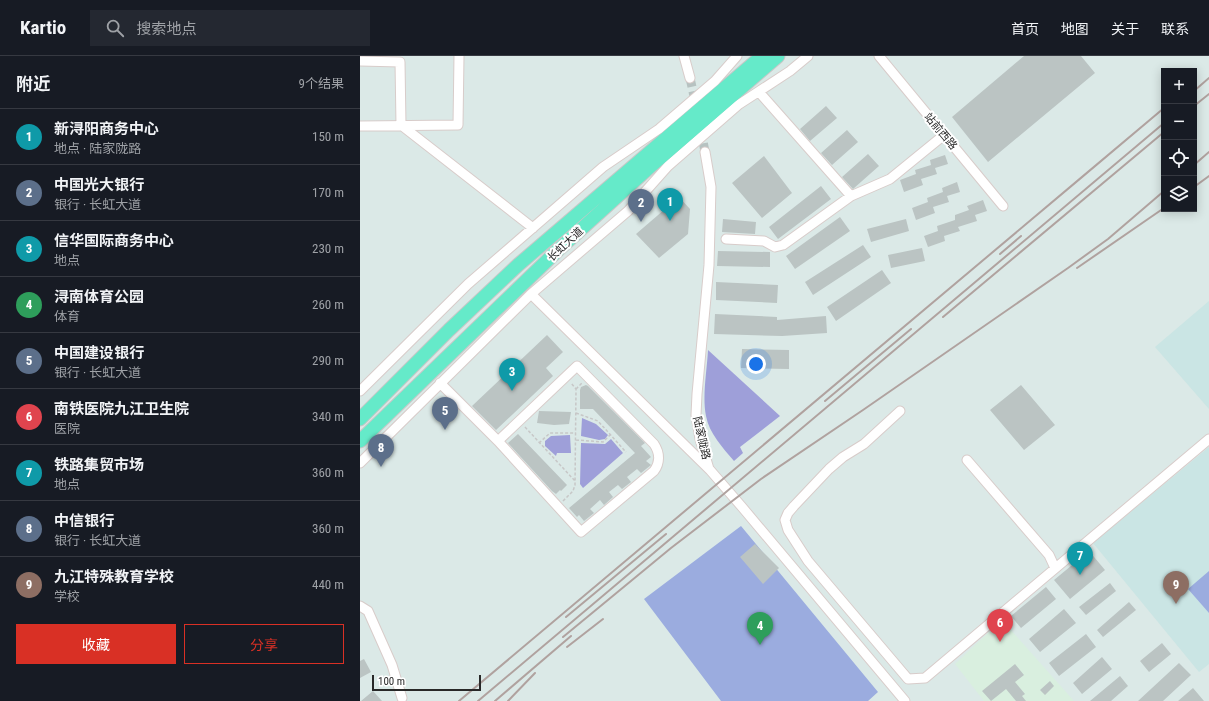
<!DOCTYPE html>
<html lang="zh">
<meta charset="utf-8">
<style>
:root{--surface:#171b24;--page:#242831;--text:#f1f3f6;--muted:#9ea1a6;--line:#363941;--accent:#d93025}
body{margin:0;font-family:"Roboto Condensed","Noto Sans SC",sans-serif;background:var(--page);color:var(--text)}
.controls{position:absolute;right:12px;top:12px;display:grid;overflow:hidden;border-radius:0px;box-shadow:0 2px 10px #0003}
.controls button{width:36px;height:36px;display:grid;place-items:center;padding:0;border:0;border-bottom:1px solid var(--line);background:var(--surface);color:var(--text);font:20px sans-serif}
.scale{position:absolute;left:12px;bottom:10px;width:109px;box-sizing:border-box;padding-left:4px;border:2px solid #282828;border-top:0;font-size:11px;line-height:14px;white-space:nowrap;color:#282828;-webkit-text-stroke:3px #fff;paint-order:stroke}
.you{position:absolute;left:396px;top:308px;width:14px;height:14px;margin:-10px;border:3px solid #fff;border-radius:50%;background:#1a73e8;box-shadow:0 0 0 6px #1a73e833}
.badge{display:grid;place-items:center;width:26px;height:26px;border-radius:50%;background:var(--accent);color:#fff;font-size:13px;font-weight:700}
.pin{position:absolute;translate:-50% -33px;filter:drop-shadow(0 1px 2px #0008)}
.pin::after{content:'';position:absolute;top:21px;width:14px;height:12px;background:inherit;clip-path:polygon(0 0,100% 0,50% 100%)}
.list{margin:0;padding:0;list-style:none}
h2{display:flex;justify-content:space-between;align-items:center;height:52px;margin:0;padding:0 16px;font-size:17px}
h2 small{font-size:13px;font-weight:400;color:var(--muted)}
.list li{display:grid;grid-template-columns:26px 1fr auto;gap:12px;align-items:center;box-sizing:border-box;height:56px;padding:0 16px;border-top:1px solid var(--line)}
.list b{display:block;font-size:15px;white-space:nowrap}
.list p{margin:0;font-size:13px;white-space:nowrap;color:var(--muted)}
.list em{font-size:13px;font-style:normal;color:var(--muted)}
.actions{display:flex;gap:8px;padding:12px 16px}
.actions a{flex:1;padding:9px 0;border:1px solid var(--accent);border-radius:0px;text-align:center;font-size:14px;color:var(--accent)}
.actions .main{background:var(--accent);color:#fff}
.icon{flex:none;width:22px;height:22px;fill:none;stroke:currentColor;stroke-width:2;stroke-linecap:round;stroke-linejoin:round}
.map{position:relative;flex:none;width:849px;height:645px;overflow:hidden}
header{display:flex;align-items:center;gap:24px;box-sizing:border-box;height:56px;padding:0 20px;background:var(--surface);border-bottom:1px solid var(--line)}
header strong{font-size:19px}
nav{display:flex;gap:22px;margin-inline-start:auto;font-size:14px}
.search{width:280px;height:36px;background:var(--page);display:flex;align-items:center;gap:10px;box-sizing:border-box;padding:0 14px;border-radius:0px;color:var(--muted);font-size:15px}
main{display:flex}
aside{flex:1;background:var(--surface)}
.map>svg:first-child{display:block}
.education{fill:#cae5e4}
.medical{fill:#d9efdf}
.green{fill:#9e9fd9}
.pitch{fill:#9bacdf}
.building{fill:#bbc4c3}
.lines{fill:none;stroke-linecap:round;stroke-linejoin:round}
.minor-tunnel{stroke:#b7c2c1;stroke-width:9;stroke-dasharray:9 4.5;stroke-linecap:butt}
.minor-casing{stroke:#d8ccca;stroke-width:11}
.highway-casing{stroke:#c7c7c7;stroke-width:15}
.path{stroke:#c7c7c7;stroke-width:1.5;stroke-dasharray:3 2;stroke-linecap:butt}
.minor{stroke:#fff;stroke-width:9}
.highway{stroke:#65eac9;stroke-width:13}
.rail{stroke:#b0a29f;stroke-width:2}
.labels{text-anchor:middle;stroke-width:4;stroke-linejoin:round;paint-order:stroke}
.street-label{font-size:11px;fill:#282828;stroke:#fff}
</style>
<header>
<strong>Kartio</strong>
<div class="search"><svg class="icon" aria-label="search" viewBox="0 0 24 24"><circle cx="10" cy="10" r="6"/><path d="M15 15l6 6"/></svg>搜索地点</div>
<nav><a>首页</a><a>地图</a><a>关于</a><a>联系</a></nav>
</header>
<main>
<aside>
<h2>附近<small>9个结果</small></h2>
<ul class="list">
<li><span class="badge" style="background:#0f9aa8">1</span><div><b>新浔阳商务中心</b><p>地点 · 陆家陇路</p></div><em>150 m</em></li>
<li><span class="badge" style="background:#5c6f8a">2</span><div><b>中国光大银行</b><p>银行 · 长虹大道</p></div><em>170 m</em></li>
<li><span class="badge" style="background:#0f9aa8">3</span><div><b>信华国际商务中心</b><p>地点</p></div><em>230 m</em></li>
<li><span class="badge" style="background:#2e9e5b">4</span><div><b>浔南体育公园</b><p>体育</p></div><em>260 m</em></li>
<li><span class="badge" style="background:#5c6f8a">5</span><div><b>中国建设银行</b><p>银行 · 长虹大道</p></div><em>290 m</em></li>
<li><span class="badge" style="background:#e0444e">6</span><div><b>南铁医院九江卫生院</b><p>医院</p></div><em>340 m</em></li>
<li><span class="badge" style="background:#0f9aa8">7</span><div><b>铁路集贸市场</b><p>地点</p></div><em>360 m</em></li>
<li><span class="badge" style="background:#5c6f8a">8</span><div><b>中信银行</b><p>银行 · 长虹大道</p></div><em>360 m</em></li>
<li><span class="badge" style="background:#8d6e63">9</span><div><b>九江特殊教育学校</b><p>学校</p></div><em>440 m</em></li>
</ul>
<div class="actions"><a class="main">收藏</a><a>分享</a></div>
</aside>
<div class="map">
<svg width="849" height="645" viewBox="0 0 849 645">
<rect width="100%" height="100%" fill="#dbe9e7"/>
<path class="education" d="M849 245V353L795 291Z
M849 391V608L839 616 733 487Z"/>
<path class="medical" d="M642 564 714 645H624L595 608Z"/>
<path class="green" d="M348 294 420 360 380 391 383 397 374 405C363 392 349 377 346 360 342 341 347 314 348 294Z
M222 362 236 368 248 379 245 383 239 384 221 380Z
M210 379 211 397H197L196 400 185 390V385L191 380Z
M251 383 263 397 223 432 220 428 221 387 245 388Z"/>
<path class="pitch" d="M381 470 518 636 508 645H361L284 543Z
M849 515V557L828 533Z"/>
<path class="building" d="M664 0H721L735 17 628 106 592 61Z
M466 50 477 62 450 85 440 73Z
M487 74 498 86 472 109 461 97Z
M508 98 519 110 493 133 482 121Z
M585 99 588 108 575 112 577 118 561 123 563 129 544 136 540 124 556 118 555 114 571 109 570 104Z
M404 100 432 137 402 162 372 127Z
M597 126 600 136 587 140 589 146 573 151 575 157 556 164 552 152 568 146 567 142 583 136 582 132Z
M461 130 471 143 418 183 409 171Z
M319 141 330 153 328 178 299 202 276 178Z
M623 144 627 155 615 159 617 165 598 171 600 175 584 180 585 185 568 191 564 180 578 175 577 170 595 164V159L609 154 607 150Z
M480 161 490 175 435 213 426 200Z
M363 163 396 166 395 178 362 176Z
M546 163 549 175 511 186 507 173Z
M503 189 511 201 453 239 445 226Z
M562 192 565 205 531 212 528 199Z
M358 195 410 196V211L357 210Z
M522 214 531 227 476 265 467 251Z
M356 226 418 229 417 247 356 244Z
M355 258 417 261V264L466 260 467 277 422 280 354 278Z
M187 279 203 296 186 312 193 320 136 374 112 350Z
M382 293 429 294V313L381 312Z
M226 329 228 330 285 387 281 390 291 401 286 405 291 409 281 417 277 413 267 421 271 426 262 433 258 429 249 436 253 441 244 449 240 444 230 453 234 457 224 465 219 459 217 461 209 452 275 397 233 353H220V334L221 331Z
M661 329 695 369 664 394 630 354Z
M179 355 211 356 209 368 194 369 177 367Z
M158 378 207 429 201 435 200 434 196 438 192 435 148 387Z
M395 488 419 512 403 528 380 501Z
M729 495 745 514 710 543 694 524Z
M750 527 756 535 726 559 719 551Z
M686 531 696 543 661 572 651 560Z
M769 546 776 554 743 581 737 574Z
M704 553 716 567 680 596 669 583Z
M726 578 736 591 699 620 689 607Z
M802 587 811 598 789 616 780 605Z
M742 601 752 613 722 638 713 627Z
M4 603 11 616 0 622V605Z
M819 607 831 619 803 645H778Z
M655 608 664 619 655 626 665 638 662 640 666 645H656L646 633 631 645 622 635Z
M760 620 768 630 751 645H730Z
M690 625 694 630 685 639 680 634Z
M833 632 844 645H818Z
M13 635 22 645H1Z"/>
<g class="lines">
<path class="minor-tunnel" d="M330 22 336 49
M341 74 345 96"/>
<g class="minor-casing">
<path id="minor" d="M324 0 330 22
M519 0 643 150
M0 5 40 6 41 69
M399 36 491 140
M41 69 173 172
M0 70 98 69 99 0
M345 96 351 131 349 209 337 338 336 359 340 383 349 413
M366 183 404 185 415 191 423 189 491 140 530 123 584 79
M171 238 350 414 382 451 545 645
M80 327 138 385 221 476 294 415C300 407 300 397 294 388L217 310 138 385
M0 335 108 228 243 111 299 73 355 25 377 0
M540 355 504 388 483 401 469 413 434 450 428 457 425 464 428 474 448 505 548 623 565 622 849 383
M607 404 689 499 695 512
M0 407 171 238 268 155 308 110 378 49 430 15 448 0
M0 550 8 555 32 609 42 642"/>
</g>
<g class="highway-casing">
<path id="highway" d="M0 363 89 274 158 209 402 0
M0 385 198 194 291 110 418 0"/>
</g>
<path class="path" d="M216 333 222 327
M216 357 238 365 266 396
M165 371 215 425
M216 384 243 386 250 379
M179 387 190 377H216
M203 445 213 435 215 429 216 333 211 327"/>
<use href="#minor" class="minor"/>
<use href="#highway" class="highway"/>
<path class="rail" d="M834 35 849 22
M834 50 849 38
M834 109 849 96
M834 131 849 120
M640 198 661 180
M717 212 804 152
M583 261 804 76
M465 345 551 273
M206 561 306 478
M203 581 311 492 401 423 503 354 708 212 748 183 804 135
M207 591 243 563
M99 645C333 447 569 250 804 52
M118 645C346 452 575 260 804 67
M135 645 211 580
M148 645 175 617"/>
</g>
<g class="labels">
<g class="street-label">
<text transform="translate(581 75) rotate(50)" y="4">站前西路</text>
<text transform="translate(205 188) rotate(-43)" y="4">长虹大道</text>
<text transform="translate(342 382) rotate(77)" y="4">陆家陇路</text>
</g>
</g>
</svg>
<div class="controls">
<button>+</button>
<button>−</button>
<button><svg class="icon" aria-label="locate" viewBox="0 0 24 24"><circle cx="12" cy="12" r="6"/><path d="M12 2v4M12 18v4M2 12h4M18 12h4"/></svg></button>
<button><svg class="icon" aria-label="layers" viewBox="0 0 24 24"><path d="M12 4l9 5-9 5-9-5zM3 14l9 5 9-5"/></svg></button>
</div>
<div class="scale">100 m</div>
<div class="you"></div>
<div class="pin badge" style="left:310px;top:165px;background:#0f9aa8">1</div>
<div class="pin badge" style="left:281px;top:166px;background:#5c6f8a">2</div>
<div class="pin badge" style="left:152px;top:335px;background:#0f9aa8">3</div>
<div class="pin badge" style="left:400px;top:589px;background:#2e9e5b">4</div>
<div class="pin badge" style="left:85px;top:374px;background:#5c6f8a">5</div>
<div class="pin badge" style="left:640px;top:586px;background:#e0444e">6</div>
<div class="pin badge" style="left:720px;top:519px;background:#0f9aa8">7</div>
<div class="pin badge" style="left:21px;top:411px;background:#5c6f8a">8</div>
<div class="pin badge" style="left:816px;top:548px;background:#8d6e63">9</div>
</div>
</main>
